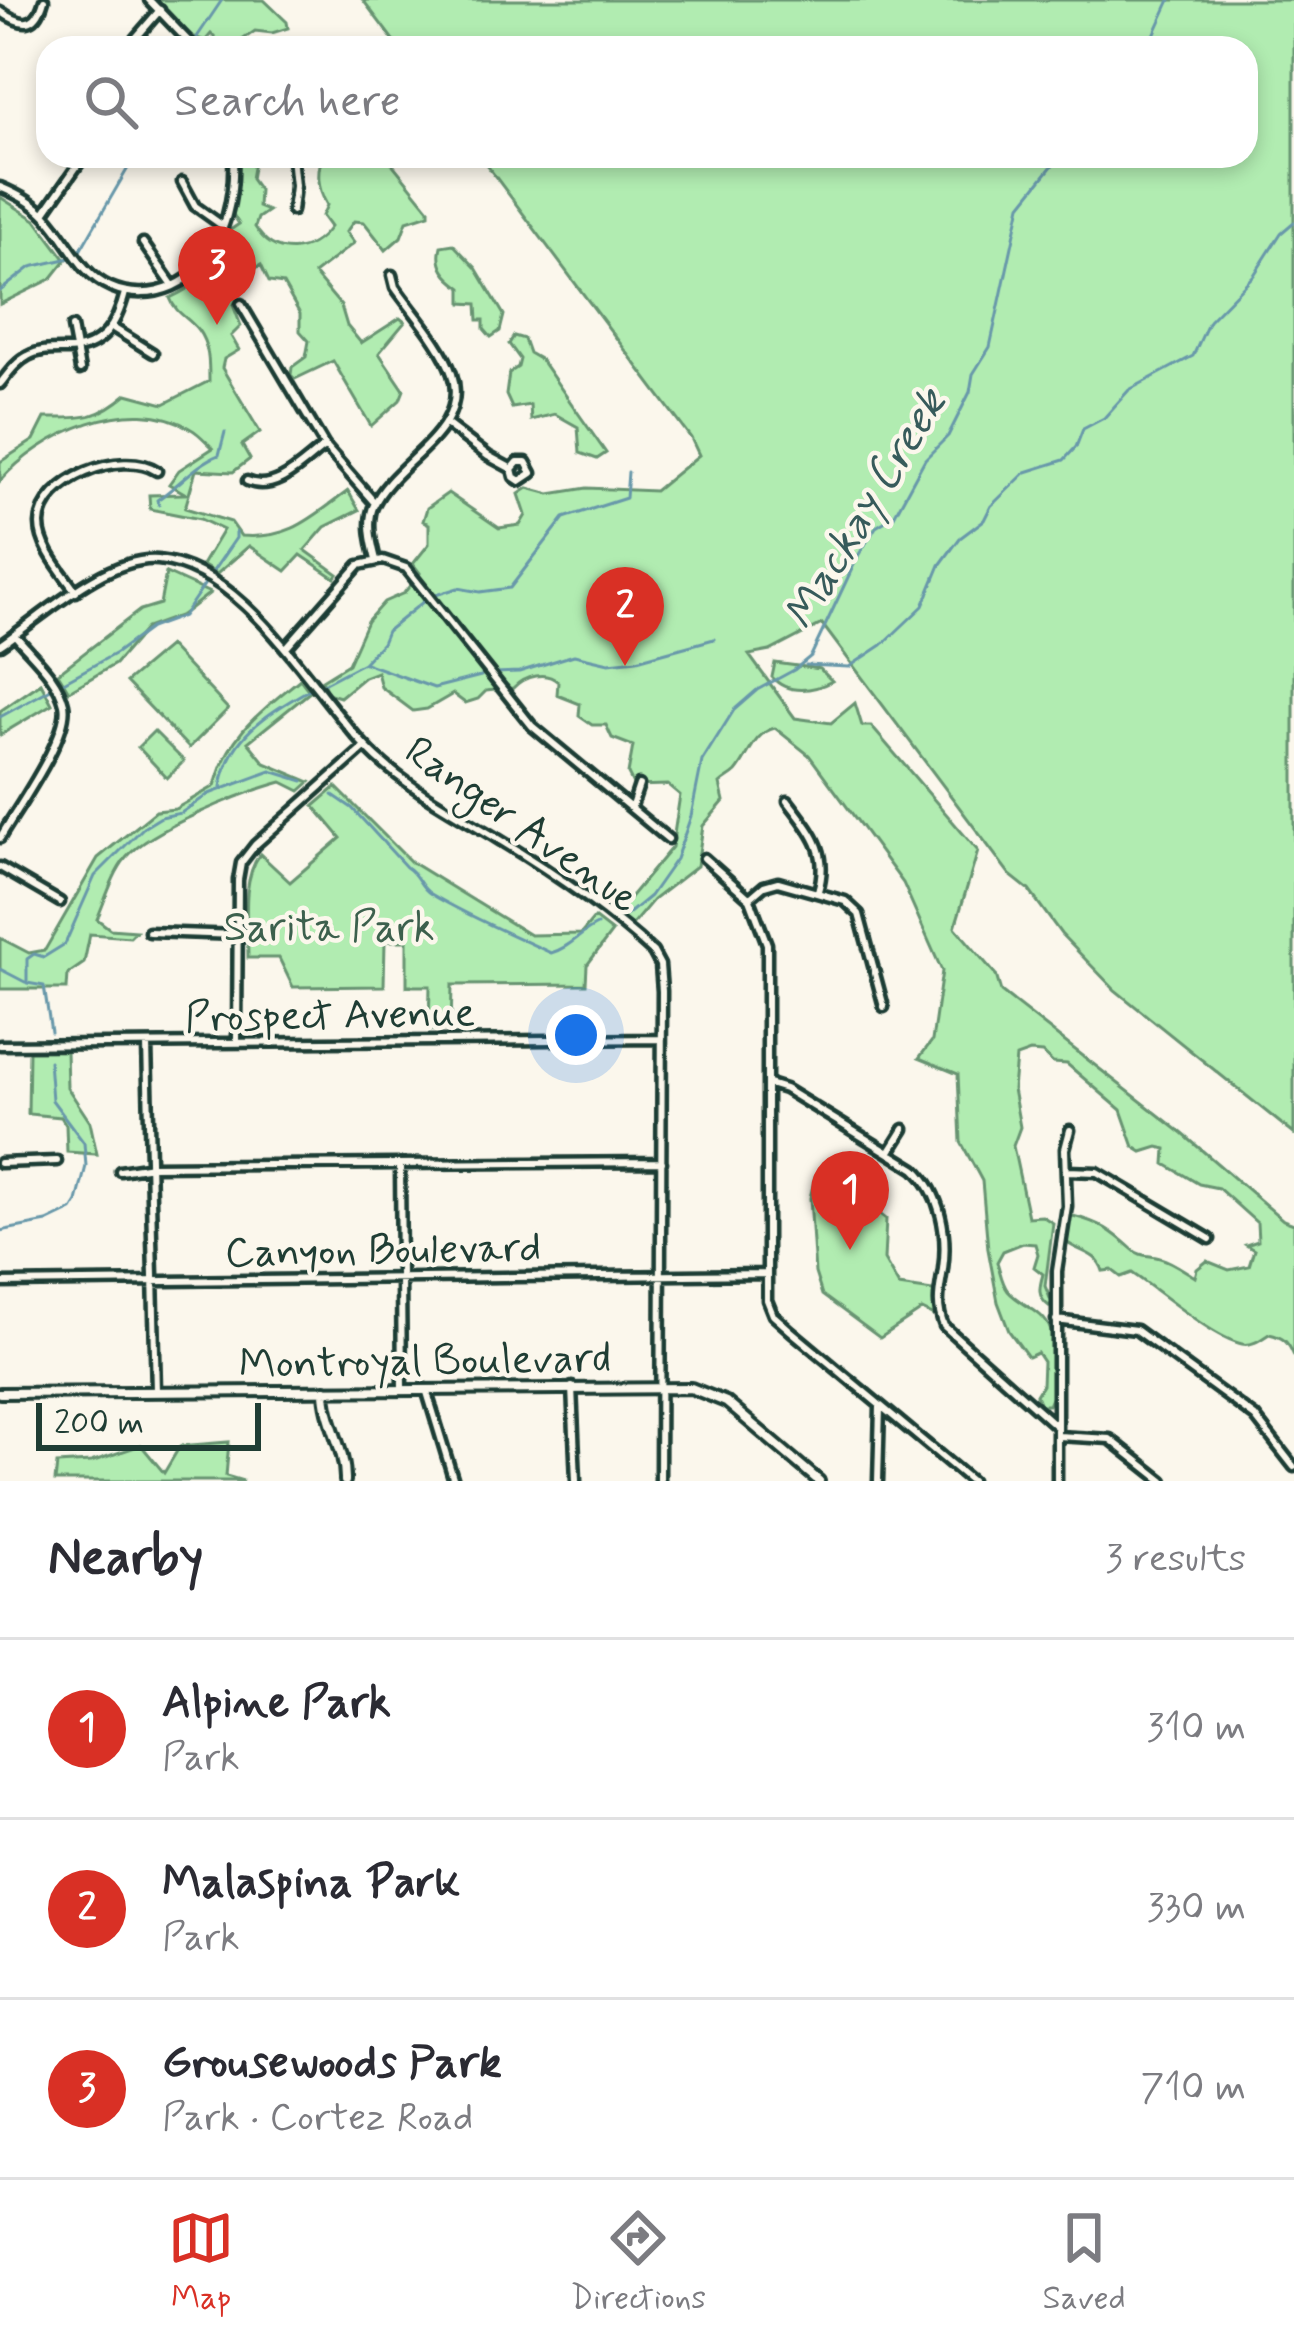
<!DOCTYPE html>
<meta charset="utf-8">
<style>
:root{--surface:#fff;--page:#f7f7f7;--text:#2b2b33;--muted:#7c7c81;--line:#e1e1e2;--accent:#d93025}
body{margin:0;font-family:Mynerve,sans-serif;background:var(--page);color:var(--text)}
.scale{position:absolute;left:36px;bottom:30px;width:225px;box-sizing:border-box;padding-left:12px;border:6px solid #1f3d34;border-top:0;font-size:33px;line-height:42px;white-space:nowrap;color:#1f3d34;-webkit-text-stroke:9px #fbf7ec;paint-order:stroke}
.you{position:absolute;left:576px;top:1035px;width:42px;height:42px;margin:-30px;border:9px solid #fff;border-radius:50%;background:#1a73e8;box-shadow:0 0 0 18px #1a73e833}
.badge{display:grid;place-items:center;width:78px;height:78px;border-radius:50%;background:var(--accent);color:#fff;font-size:39px;font-weight:700}
.pin{position:absolute;translate:-50% -99px;filter:drop-shadow(0 3px 6px #0008)}
.pin::after{content:'';position:absolute;top:63px;width:42px;height:36px;background:inherit;clip-path:polygon(0 0,100% 0,50% 100%)}
.list{margin:0;padding:0;list-style:none}
h2{display:flex;justify-content:space-between;align-items:center;height:156px;margin:0;padding:0 48px;font-size:51px}
h2 small{font-size:39px;font-weight:400;color:var(--muted)}
.list li{display:grid;grid-template-columns:78px 1fr auto;gap:36px;align-items:center;box-sizing:border-box;height:180px;padding:0 48px;border-top:3px solid var(--line)}
.list b{display:block;font-size:45px;white-space:nowrap}
.list p{margin:0;font-size:39px;white-space:nowrap;color:var(--muted)}
.list em{font-size:39px;font-style:normal;color:var(--muted)}
.icon{flex:none;width:66px;height:66px;fill:none;stroke:currentColor;stroke-width:2;stroke-linecap:round;stroke-linejoin:round}
.map{position:relative;flex:none;width:1294px;height:1481px;overflow:hidden}
.search{position:absolute;background:var(--surface);box-shadow:0 6px 18px #0003;left:36px;right:36px;top:36px;height:132px;display:flex;align-items:center;gap:30px;box-sizing:border-box;padding:0 42px;border-radius:36px;color:var(--muted);font-size:45px}
.sheet{height:696px;background:var(--surface)}
nav{display:flex;justify-content:space-around;align-items:center;box-sizing:border-box;height:168px;border-top:3px solid var(--line);background:var(--surface);font-size:33px;color:var(--muted)}
nav a{display:grid;justify-items:center;gap:6px}
nav .on{color:var(--accent)}
.map>svg:first-child{display:block}
.green{fill:#b1ecb1;stroke:#689472;stroke-width:3}
.lines{fill:none;stroke-linecap:round;stroke-linejoin:round}
.stream{stroke:#6898aa;stroke-width:3}
.minor-casing{stroke:#1f3d34;stroke-width:15}
.tertiary-casing{stroke:#1f3d34;stroke-width:16}
.minor{stroke:#fbf7ec;stroke-width:6}
.tertiary{stroke:#fbf7ec;stroke-width:8}
.labels{text-anchor:middle;stroke-width:9;stroke-linejoin:round;paint-order:stroke}
.street-label{font-size:42px;fill:#1f3d34;stroke:#fbf7ec}
.park-label{font-size:42px;fill:#3c604d;stroke:#fbf7ec}
.water-label{font-size:45px;font-style:italic;fill:#375b5b;stroke:#fbf7ec}
</style>
<div class="map">
<svg width="1294" height="1481" viewBox="0 0 1294 1481">
<rect width="100%" height="100%" fill="#fbf7ec"/>
<filter id="ink" filterUnits="userSpaceOnUse"><feTurbulence type="fractalNoise" baseFrequency=".00833" numOctaves="2"/><feDisplacementMap in="SourceGraphic" scale="24" xChannelSelector="R" yChannelSelector="G"/><feConvolveMatrix kernelMatrix="1 2 1 2 8 2 1 2 1" color-interpolation-filters="sRGB"/></filter>
<g filter="url(#ink)">
<path class="green" d="M156 0H264L287 22 288 28 272 33 255 31 235 45 217 40 211 34 205 41 189 35Z
M363 0H1294V1134L1115 990 1061 934 1029 890 1010 875 822 624 770 651 749 655 795 718 831 723 855 703 862 726H871L978 851 955 927 996 975 1001 992 1183 1134 1283 1220 1294 1224V1356C1288 1342 1284 1337 1269 1334 1260 1340 1252 1346 1242 1344 1213 1338 1159 1291 1132 1273L1121 1277 1112 1270 1103 1271C1097 1251 1079 1253 1065 1241L1059 1227 1073 1216C1101 1223 1112 1231 1132 1249 1140 1257 1151 1255 1160 1258 1172 1261 1185 1271 1195 1277L1197 1269 1207 1261 1229 1270 1249 1266 1254 1250 1246 1245 1258 1241 1257 1223 1218 1188 1199 1184 1165 1164 1166 1149 1158 1147 1142 1152 1134 1147 1121 1110 1067 1064 1053 1063 1042 1053 1030 1052 1016 1057 1013 1089 1020 1127 1013 1146 1028 1217 1042 1216 1053 1223 1045 1286 1052 1303 1049 1306C1037 1297 1039 1288 1043 1274L1034 1267 1038 1254 1035 1244 1023 1243 1003 1251 997 1262C1000 1271 1002 1284 1008 1291 1021 1306 1044 1310 1051 1331 1058 1351 1048 1371 1054 1391L1048 1405H1040L1036 1395 1042 1385 1043 1362 1037 1353 1028 1357 1009 1331 998 1302 988 1249 982 1181 961 1142 958 1074 919 1058 932 1041 942 971 903 883 809 755 775 728C753 733 749 757 736 772 731 777 725 779 720 784L724 801 703 826 697 866 653 900 632 925 616 914 672 847 680 795 668 785 634 786 628 774 633 746 612 738 606 725H592L579 716 580 704 557 695 558 682C546 670 524 676 513 688L486 691 478 699 465 703 453 694 427 709 413 711 381 687 377 672 364 677 340 697 327 693 322 680 348 664 367 621 384 602 404 593 420 573 413 564 429 544V524L423 521 427 508 448 493 499 528 520 525 526 515 519 494 528 488 550 494 587 488 655 491 699 455 691 438 480 156H1246V48H399Z
M236 156H255L251 179 259 190 258 207 268 211 258 218 255 227C275 259 310 255 330 227L322 216 327 205C318 190 316 171 323 156H386L429 209V214L407 221 401 237 386 250 364 222 354 221 346 232 354 243 314 274 341 306 347 326 361 343 400 318 405 322 379 353 404 390 400 400 371 426 333 361 295 379 291 375 292 367 306 357 309 341 300 331V314L283 284 269 282 261 265 230 284 239 300 233 305 241 326 231 336 239 350 224 359 222 368 260 432 242 445 250 459 233 472 196 470 185 508 231 522 241 536C290 540 311 518 348 491L359 510 325 527 305 550 338 574 335 578 301 555 286 571 249 546 217 574 202 565 223 530 200 519 150 509 149 495 186 494 169 484 179 470 213 448C206 442 199 433 191 429 131 391 41 434 0 481V462L34 440 45 418C83 418 97 420 127 394L164 404 209 381C209 362 209 345 198 330 188 317 176 314 170 298 192 288 206 276 219 257L216 255 223 235 239 224 232 213Z
M0 197 36 220 66 260 51 279 0 304Z
M453 244 476 268 504 315 500 331 491 337 484 329V320H478L477 304 462 303V288C446 277 436 266 441 246Z
M514 336 524 339 529 353 541 360 606 453 597 459 580 453 578 427 555 414 531 420 530 405 512 408 506 395 509 373 518 367 520 359 509 344Z
M166 573 210 593 182 615 146 628 115 664 69 691 58 673 140 610 160 604Z
M169 646 228 709 189 748 126 682Z
M775 663 820 669 832 681C814 691 787 695 772 677Z
M300 679 310 692 248 742 265 763 310 782 300 791 282 782C245 792 150 829 126 858 113 873 105 901 97 919L110 929 136 931 130 937 90 934 84 963 68 974 67 989H0V938L29 953 45 950 98 858 156 811 175 809 215 786C228 734 260 712 300 679Z
M41 683 52 704 0 735V711Z
M154 731 184 761 167 778 138 747Z
M336 787 411 862 530 935 581 934 594 918 612 932 587 965 586 984 452 985 451 1030H429L430 986H407V941H385L384 986 293 987 279 958H248C248 925 240 881 260 854L290 882 341 838 314 806Z
M29 1051H66L67 1087 90 1122 97 1154 67 1152 66 1125 61 1117 28 1114Z
M815 1177 852 1192 886 1219 884 1260 899 1286 933 1291 941 1319 922 1310 880 1338 822 1295 815 1273 810 1198Z
M229 1442 226 1476 243 1481H55L57 1464 91 1462 141 1445 164 1473 180 1446Z"/>
<g class="lines">
<path class="stream" d="M197 37 222 0
M1148 48 1170 0
M77 256 135 156
M0 291 31 267 70 258
M159 505 157 500C178 486 196 464 219 455L225 432
M211 574 236 538V532
M365 663 434 688 481 676
M806 665 849 667 882 645 923 606 940 565 960 538 984 520 991 506 1026 472 1064 460 1076 447 1083 429 1104 418 1129 390 1193 356 1209 321 1254 275 1281 233 1294 222
M495 673 519 672 574 655 609 663 637 660 714 639
M323 684 363 663 382 643 387 631 429 597 458 588 480 592 510 588 564 518 626 498 628 472
M0 717 116 653 150 628 183 616 204 585
M221 787C228 737 267 714 310 689
M333 795 352 808 406 867C419 875 419 887 431 894 469 917 511 934 551 953 571 947 580 933 597 925
M627 915 650 896 676 859 691 816 702 761 734 710 757 690 794 670 811 656 858 556 876 527 894 516 925 459 948 436 970 392 973 374 990 347 1021 205 1060 156
M0 969 25 982
M51 1032 44 986 27 983V959L34 954 44 957 65 944 95 876 143 828 161 817 181 813 209 794 271 771 303 781
M0 1231 47 1222 72 1210 77 1202 86 1166 84 1143 52 1100 49 1061"/>
<g class="minor-casing">
<path id="minor" d="M149 0 195 48
M0 11C22 26 36 29 44 0
M127 48 160 10
M217 48H235
M292 156 295 186 292 211
M182 182 195 206 223 226
M0 187C17 194 34 203 46 216 61 232 71 252 85 268 116 303 168 300 199 268 226 239 235 194 233 156
M45 212 84 156
M143 243 173 286
M241 304 325 446 374 502
M72 327 80 370
M113 328 153 353
M0 384C8 374 16 362 28 356 40 349 54 350 67 350 103 349 117 324 125 293
M445 423 488 456 512 469 518 462H526L532 473 520 481 514 477 512 469
M247 481C276 494 303 462 325 446
M376 560C372 544 366 521 374 505 394 461 471 432 452 374 442 344 413 313 395 287L392 275
M76 592C63 573 40 548 40 524 41 479 123 448 157 471
M0 645C42 617 106 556 158 560 250 569 316 701 377 758 413 791 457 814 498 839 552 872 607 909 653 952L660 965 662 991 660 1481
M286 648 359 565 383 560 406 568 532 726 668 839
M788 801C811 832 830 851 818 891
M632 806 639 785
M0 838C16 810 71 734 64 704 58 677 32 656 15 635
M704 858 750 899 767 944V1300L773 1315 791 1331 971 1481
M0 867 60 902
M750 898 764 886 778 882 845 901 859 914 884 1007
M149 932 238 935
M237 1042 238 880 241 863 255 845 365 747
M0 1045 661 1039
M147 1045 156 1391
M769 1084 785 1089 915 1169C941 1194 948 1234 943 1269 940 1290 935 1304 944 1326L1057 1427
M889 1153 904 1129
M0 1163 57 1161
M400 1165 402 1389
M120 1171 152 1166 662 1162
M1067 1171 1097 1172 1210 1239
M0 1283 767 1274
M1056 1320 1136 1330 1255 1417 1294 1467
M572 1387 576 1481
M426 1389 454 1481
M1058 1436 1110 1439 1163 1481
M878 1481 880 1407
M1057 1481V1271L1067 1206 1065 1149 1070 1130"/>
</g>
<g class="tertiary-casing">
<path id="tertiary" d="M325 1390C325 1422 346 1449 345 1481
M0 1393 691 1388 726 1402 819 1481"/>
</g>
<use href="#minor" class="minor"/>
<use href="#tertiary" class="tertiary"/>
</g>
</g>
<g class="labels">
<g class="street-label">
<text transform="translate(523 823) rotate(35)" y="15">Ranger Avenue</text>
<text transform="translate(330 1013) rotate(-1)" y="15">Prospect Avenue</text>
<text transform="translate(383 1248) rotate(-1)" y="15">Canyon Boulevard</text>
<text transform="translate(425 1359) rotate(-1)" y="15">Montroyal Boulevard</text>
</g>
<g class="park-label">
<text x="329" y="940">Sarita Park</text>
</g>
<g class="water-label">
<text transform="translate(863 508) rotate(-59)" y="16">Mackay Creek</text>
</g>
</g>
</svg>
<div class="scale">200 m</div>
<div class="you"></div>
<div class="pin badge" style="left:850px;top:1250px">1</div>
<div class="pin badge" style="left:625px;top:666px">2</div>
<div class="pin badge" style="left:217px;top:325px">3</div>
<div class="search"><svg class="icon" aria-label="search" viewBox="0 0 24 24"><circle cx="10" cy="10" r="6"/><path d="M15 15l6 6"/></svg>Search here</div>
</div>
<section class="sheet">
<h2>Nearby<small>3 results</small></h2>
<ul class="list">
<li><span class="badge">1</span><div><b>Alpine Park</b><p>Park</p></div><em>310 m</em></li>
<li><span class="badge">2</span><div><b>Malaspina Park</b><p>Park</p></div><em>330 m</em></li>
<li><span class="badge">3</span><div><b>Grousewoods Park</b><p>Park · Cortez Road</p></div><em>710 m</em></li>
</ul>
</section>
<nav>
<a class="on"><svg class="icon" aria-label="map" viewBox="0 0 24 24"><path d="M3 6l6-2 6 2 6-2v14l-6 2-6-2-6 2zM9 4v14M15 6v14"/></svg>Map</a>
<a><svg class="icon" aria-label="directions" viewBox="0 0 24 24"><path d="M12 3l9 9-9 9-9-9zM9 14v-3h6M13 9l2 2-2 2"/></svg>Directions</a>
<a><svg class="icon" aria-label="saved" viewBox="0 0 24 24"><path d="M7 4h10v16l-5-4-5 4z"/></svg>Saved</a>
</nav>
